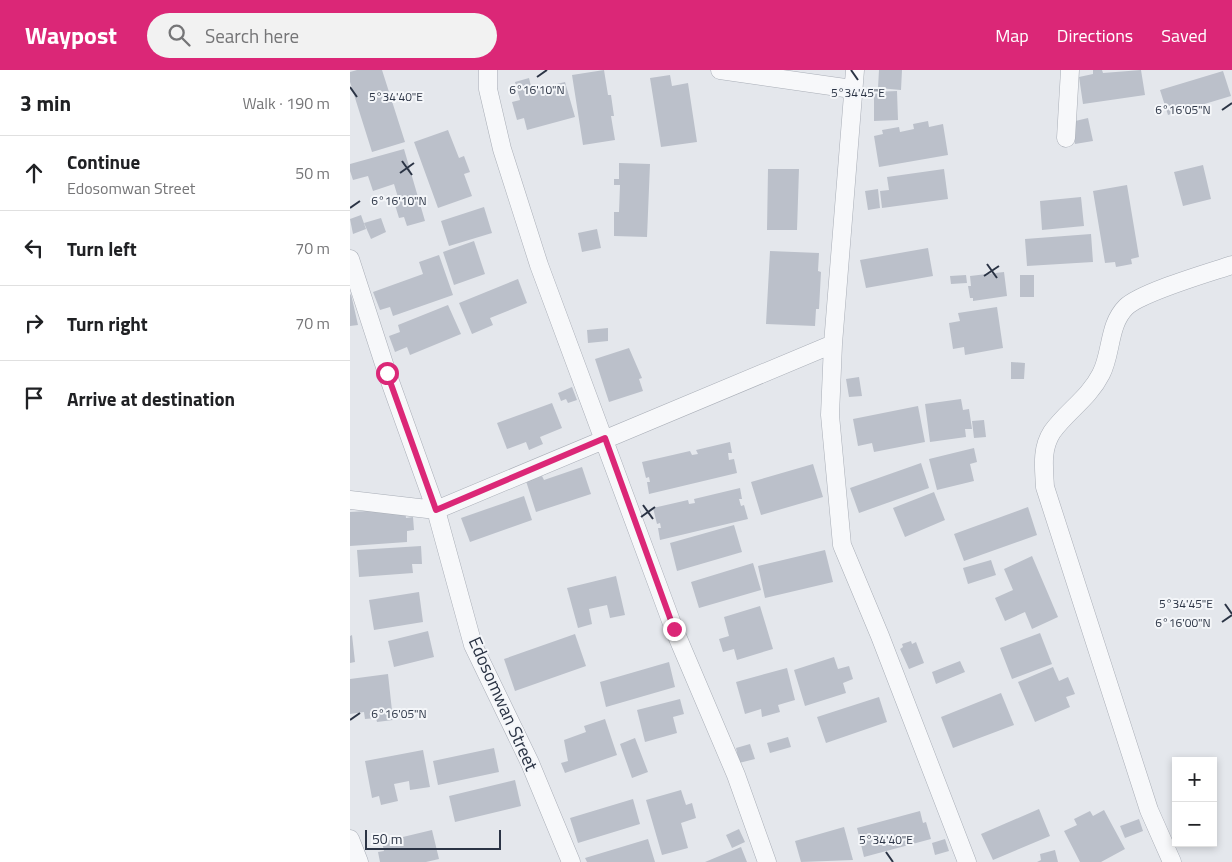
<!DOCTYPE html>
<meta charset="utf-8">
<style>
:root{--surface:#fff;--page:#f2f2f2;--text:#202124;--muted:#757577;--line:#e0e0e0;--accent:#db2777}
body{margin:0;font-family:"Titillium Web",sans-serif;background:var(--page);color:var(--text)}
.controls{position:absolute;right:15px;bottom:15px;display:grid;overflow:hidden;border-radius:0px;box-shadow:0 2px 8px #0003}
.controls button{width:45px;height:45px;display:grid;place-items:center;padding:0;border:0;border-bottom:1px solid var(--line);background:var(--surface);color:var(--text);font:25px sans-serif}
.scale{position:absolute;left:15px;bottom:12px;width:136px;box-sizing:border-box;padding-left:5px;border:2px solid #2b3445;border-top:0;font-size:14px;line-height:18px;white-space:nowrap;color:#2b3445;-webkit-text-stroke:4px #f4f6f9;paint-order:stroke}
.stop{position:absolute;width:15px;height:15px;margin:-11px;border:4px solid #db2777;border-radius:50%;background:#fff}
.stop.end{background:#db2777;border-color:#fff;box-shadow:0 1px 5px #0008}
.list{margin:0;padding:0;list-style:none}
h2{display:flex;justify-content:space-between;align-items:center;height:65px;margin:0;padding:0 20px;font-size:21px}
h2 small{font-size:16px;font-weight:400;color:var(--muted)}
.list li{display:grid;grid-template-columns:32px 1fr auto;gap:15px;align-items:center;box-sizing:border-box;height:75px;padding:0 20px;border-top:1px solid var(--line)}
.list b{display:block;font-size:19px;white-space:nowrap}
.list p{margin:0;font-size:16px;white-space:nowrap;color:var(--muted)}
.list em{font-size:16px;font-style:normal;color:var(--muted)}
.icon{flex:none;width:28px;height:28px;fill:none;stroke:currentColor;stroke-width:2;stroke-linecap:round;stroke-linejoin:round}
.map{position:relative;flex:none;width:882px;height:792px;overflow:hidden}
header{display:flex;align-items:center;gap:30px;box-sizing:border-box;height:70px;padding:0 25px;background:var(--accent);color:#fff}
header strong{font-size:24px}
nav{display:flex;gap:28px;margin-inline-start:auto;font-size:18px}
.search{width:350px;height:45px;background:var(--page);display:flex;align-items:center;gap:12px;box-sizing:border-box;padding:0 18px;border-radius:28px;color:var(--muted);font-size:19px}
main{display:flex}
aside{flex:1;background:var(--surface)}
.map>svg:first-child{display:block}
.building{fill:#bbc0ca}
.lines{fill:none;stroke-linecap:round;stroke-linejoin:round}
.minor-casing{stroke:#a9aeb7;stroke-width:19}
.minor{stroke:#f7f8fa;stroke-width:18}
.route{stroke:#db2777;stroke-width:6}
.ticks{fill:none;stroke:#2b3445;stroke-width:2}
.labels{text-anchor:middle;stroke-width:4;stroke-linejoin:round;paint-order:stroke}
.street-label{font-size:18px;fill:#2b3445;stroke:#f4f6f9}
.ticks-label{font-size:12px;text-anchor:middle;fill:#2b3445;stroke:#f4f6f9;stroke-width:4;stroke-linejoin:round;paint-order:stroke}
</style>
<header>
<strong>Waypost</strong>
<div class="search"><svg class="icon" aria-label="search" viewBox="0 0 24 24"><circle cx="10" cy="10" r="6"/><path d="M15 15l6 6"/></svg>Search here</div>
<nav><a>Map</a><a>Directions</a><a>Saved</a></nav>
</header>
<main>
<aside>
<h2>3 min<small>Walk · 190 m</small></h2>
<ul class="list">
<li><svg class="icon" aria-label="ahead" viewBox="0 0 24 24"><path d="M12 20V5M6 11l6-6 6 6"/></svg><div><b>Continue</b><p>Edosomwan Street</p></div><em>50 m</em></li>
<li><svg class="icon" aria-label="left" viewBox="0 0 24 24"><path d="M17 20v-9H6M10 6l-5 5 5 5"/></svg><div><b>Turn left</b></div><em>70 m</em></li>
<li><svg class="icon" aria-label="right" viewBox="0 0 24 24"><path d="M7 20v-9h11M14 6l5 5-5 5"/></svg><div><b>Turn right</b></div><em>70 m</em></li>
<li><svg class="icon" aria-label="arrive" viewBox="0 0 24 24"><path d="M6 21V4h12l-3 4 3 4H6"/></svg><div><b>Arrive at destination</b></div></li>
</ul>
</aside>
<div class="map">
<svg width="882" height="792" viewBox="0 0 882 792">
<rect width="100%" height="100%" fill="#e4e7ec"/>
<path class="building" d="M7 0H32L55 72 22 82 0 12V2Z
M254 0 258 25H261L264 46H261L265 70 233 75 222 5Z
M529 0H552L551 20 528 18Z
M743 0H752L753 3 791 0 795 25 733 34 729 7 743 4Z
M873 1 881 26 818 45 810 20Z
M320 5 322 16 338 13 347 72 311 77 300 8Z
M179 8 182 20 215 12 225 47 177 60 174 48 167 50 162 32 170 30 165 12Z
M547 21 548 50 524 51V22Z
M738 48 743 71 725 74 721 52Z
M578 51 579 57 593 54 598 85 529 97 524 66 533 64 532 60 549 57 550 62 564 59 563 54Z
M98 60 109 88 114 86 120 102 114 104 122 126 88 138 64 72Z
M54 79 75 151 57 156 54 147 49 148 45 135 50 134 44 114 23 121 18 106 3 110 0 101V94Z
M269 93 300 94 297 167 264 166V142H269L270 115H264V109H269Z
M853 95 861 129 833 136 824 102Z
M418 99H449L447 160H417Z
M594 99 598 129 532 138 530 121 539 120 537 107Z
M777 115 789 187 781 189 782 194 766 197 765 192 755 193 743 121Z
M528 119 530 138 518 140 515 121Z
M731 127 734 156 692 160 690 131Z
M134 137 142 163 99 176 91 151Z
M11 145 16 159 3 164 0 149Z
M31 148 36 162 21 169 14 153Z
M247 159 251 178 232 182 228 163Z
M741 164 743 192 677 196 675 169Z
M124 171 135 204 104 215 93 182Z
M578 178 583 206 516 218 510 190Z
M420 181 469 183 468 201 471 202 469 239H466L465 256 416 254Z
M89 185 103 225 43 246 40 237 30 240 23 222 73 204 69 192Z
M654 202 657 226 623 231V228H620L618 216H621L620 206Z
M616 205 617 213 601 214 600 206Z
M670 205H684V227H670Z
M168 209 177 233 140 248 143 255 122 264 109 233Z
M1 224 8 255 0 256V225Z
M98 235 111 264 60 285 57 277 45 282 39 266 50 262 48 255Z
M647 237 653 278 615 285 614 277 603 279 599 253 610 251 608 243Z
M258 258V271L238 273 237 260Z
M279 278 292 308 289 309 293 321 259 332 245 289Z
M661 292 675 293 674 309H661Z
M509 307 512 326 499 327 496 309Z
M222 317 227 330 218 333 216 329 211 331 208 323Z
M611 329 613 340 619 339 622 359H615L616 367 580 372 575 334Z
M202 333 212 358 190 367 193 374 179 380 176 372 157 379 147 353Z
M568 336 575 372 524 382 522 373 508 376 503 349Z
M634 350 636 367 624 368 622 351Z
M380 372 382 383H378L379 390 384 389 387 403 299 424 297 412H300L299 407 296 408 292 392 340 381 342 385 348 384 346 380Z
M624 378 627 392 620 394 624 411 587 420 579 389Z
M571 393 579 418 509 443 500 418Z
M463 394 473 427 411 445 401 412Z
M232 397 241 424 186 442 176 411 192 406 194 410Z
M390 418 392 429H389L391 436 394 435 398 449 310 470 308 458H311L310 453 307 454 303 438 338 430 339 434 345 433 344 429Z
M584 422 595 450 555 467 543 438Z
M174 426 182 450 120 472 111 448Z
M678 437 687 465 614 491 604 464Z
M55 439 56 448 63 447 64 460 57 461V472L0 476V442Z
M384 455 392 482 327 501 320 473Z
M71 476 72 494H62L63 503 9 507 7 480Z
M475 480 483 512 415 528 408 496Z
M682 486 708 547 682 559 675 542 655 551 645 528 663 520 654 499Z
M641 490 646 505 618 514 613 498Z
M403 493 411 520 349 538 341 512Z
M266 506 275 545 260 548 257 535 239 539 242 554 228 558 217 518Z
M69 522 73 552 24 560 19 530Z
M410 536 423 579 387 590 384 579 373 582 369 569 379 566 374 547Z
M78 561 84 587 44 597 38 571Z
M690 563 702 594 662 609 650 578Z
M225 564 236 596 165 621 154 589Z
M2 565 5 592 0 593V566Z
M561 571 562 574 566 572 574 593 559 599 550 579 553 577 552 574Z
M484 587 488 599 499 596 503 609 493 613 496 623 455 636 444 600Z
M610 591 615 602 586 614 582 602Z
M319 592 325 617 256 637 250 612Z
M703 597 709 611 718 607 725 624 716 627 720 637 685 652 668 612Z
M437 598 445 630 428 635 430 642 412 647 411 639 395 644 386 612Z
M38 604 43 650 27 652 26 648 15 649 14 642 0 644V609Z
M651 623 664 655 603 678 591 647Z
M529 627 537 652 476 673 467 647Z
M330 629 334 644 323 647 327 663 295 672 287 640Z
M255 649 267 685 215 703 211 693 218 691 214 670 236 662 234 656Z
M438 667 441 677 420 683 417 673Z
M285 668 298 702 282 708 270 674Z
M400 674 405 689 389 693 386 678Z
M144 678 149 702 88 715 83 691Z
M73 680 80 717 60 720 59 711 44 714 48 731 31 735 29 726 22 728 15 691Z
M165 710 171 736 105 752 99 726Z
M331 720 336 735 342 733 346 748 331 753 338 778 312 785 296 730Z
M283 729 290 754 228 773 220 748Z
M689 739 700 766 643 790 631 764Z
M754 740 775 779 751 792H730L714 761 727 755 724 749 740 741 743 746Z
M570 741 573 753 576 752 581 769 514 787 507 758Z
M789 749 793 761 775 768 770 756Z
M494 757 503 790 451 792 445 771Z
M389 759 395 772 382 778 376 765Z
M82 760 89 789 76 792H30L28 782 34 781 32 772Z
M298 769 305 792H237L235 788Z
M595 769 599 781 585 785 582 773Z
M391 777 397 792H355Z
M705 780 708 792H687L691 790 690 784Z"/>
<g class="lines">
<g class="minor-casing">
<path id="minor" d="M138 0V19L152 79 189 195 324 559 386 705 417 792
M370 0 502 19
M505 0 483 274 480 345 492 475 530 566 617 792
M716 68 720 0
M0 189 37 303 86 440 123 575 180 693 221 792
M0 430 86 440 483 274
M0 769 9 792
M822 792 799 740 695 417C694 398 691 379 702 362 716 342 739 328 751 304 762 283 758 255 776 237 792 222 858 203 882 195"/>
</g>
<use href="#minor" class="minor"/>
</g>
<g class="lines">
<path class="route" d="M37 303 86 440 255 368 324 559"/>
</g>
<path class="ticks" d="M501 0 508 10M187 7 197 0M0 17 7 27M872 40 882 33M52 91 62 105M50 103 64 93M0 138 10 131M637 194 647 208M634 206 649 196M293 435 303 449M291 447 305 437M875 534 882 544M872 552 882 545M0 650 10 643M536 782 543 792"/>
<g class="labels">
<g class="street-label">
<text transform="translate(153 634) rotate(66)" y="6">Edosomwan Street</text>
</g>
</g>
<g class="ticks-label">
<text x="187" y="24">6°16'10"N</text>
<text x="508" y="27">5°34'45"E</text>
<text x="46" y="31">5°34'40"E</text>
<text x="833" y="44">6°16'05"N</text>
<text x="49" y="135">6°16'10"N</text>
<text x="836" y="538">5°34'45"E</text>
<text x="833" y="557">6°16'00"N</text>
<text x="49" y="648">6°16'05"N</text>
<text x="536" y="774">5°34'40"E</text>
</g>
</svg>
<div class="controls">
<button>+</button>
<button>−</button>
</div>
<div class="scale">50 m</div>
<div class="stop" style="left:37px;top:303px"></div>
<div class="stop end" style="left:324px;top:559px"></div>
</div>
</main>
